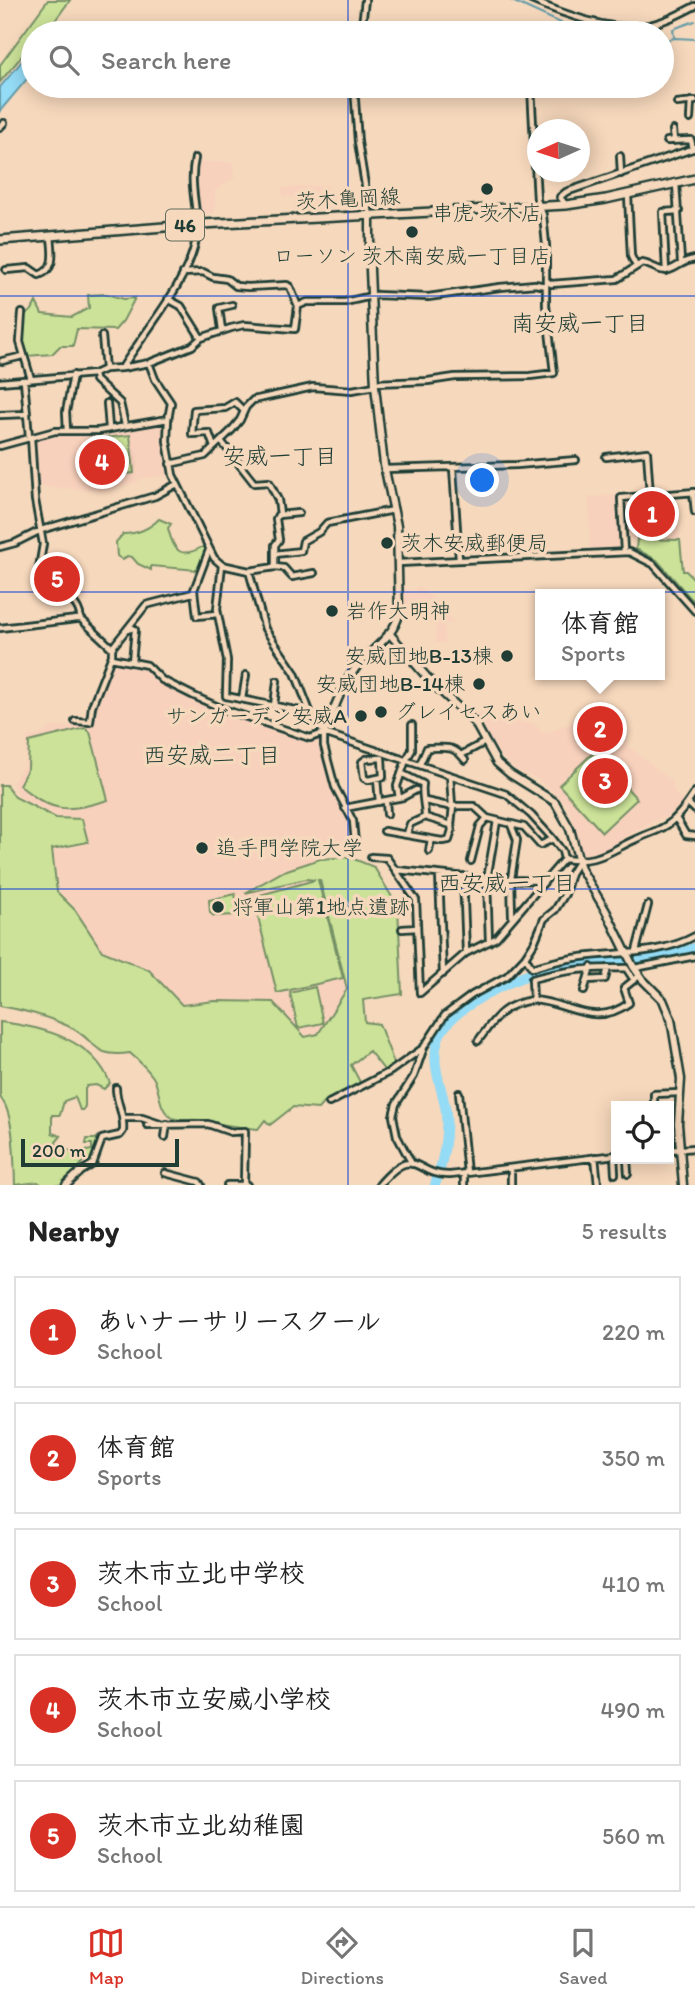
<!DOCTYPE html>
<meta charset="utf-8">
<style>
:root{--surface:#fff;--page:#f6f6f6;--text:#222;--muted:#767676;--line:#e0e0e0;--accent:#d93025}
body{margin:0;font-family:Itim,"Klee One",sans-serif;background:var(--page);color:var(--text)}
.controls{position:absolute;right:21px;bottom:21px;display:grid;overflow:hidden;border-radius:0px;box-shadow:0 4px 18px #0003}
.controls button{width:63px;height:63px;display:grid;place-items:center;padding:0;border:0;border-bottom:2px solid var(--line);background:var(--surface);color:var(--text);font:35px sans-serif}
.compass{position:absolute;left:527px;top:119px;width:63px;height:63px;border-radius:50%;background:var(--surface);box-shadow:0 4px 18px #0003;rotate:267deg}
.scale{position:absolute;left:21px;bottom:18px;width:158px;box-sizing:border-box;padding-left:7px;border:4px solid #1f3d34;border-top:0;font-size:19px;line-height:24px;white-space:nowrap;color:#1f3d34;-webkit-text-stroke:5px #f6d8bc;paint-order:stroke}
.you{position:absolute;left:483px;top:481px;width:24px;height:24px;margin:-18px;border:5px solid #fff;border-radius:50%;background:#1a73e8;box-shadow:0 0 0 10px #1a73e833}
.badge{display:grid;place-items:center;width:46px;height:46px;border-radius:50%;background:var(--accent);color:#fff;font-size:23px;font-weight:700}
.pin{position:absolute;translate:-50% -50%;border:4px solid #fff;box-shadow:0 2px 7px #0006}
.popup{position:absolute;left:535px;top:589px;width:130px;height:91px;box-sizing:border-box;display:grid;place-content:center;border-radius:0px;background:var(--surface);filter:drop-shadow(0 2px 5px #0005);font-size:23px;white-space:nowrap;color:var(--muted)}
.popup b{font-size:26px;color:var(--text)}
.popup::after{content:'';position:absolute;left:50%;top:100%;margin-left:-14px;border:14px solid transparent;border-top-color:var(--surface)}
.list{margin:0;padding:0;list-style:none}
h2{display:flex;justify-content:space-between;align-items:center;height:91px;margin:0;padding:0 28px;font-size:30px}
h2 small{font-size:23px;font-weight:400;color:var(--muted)}
.list li{display:grid;grid-template-columns:46px 1fr auto;gap:21px;align-items:center;box-sizing:border-box;height:112px;margin:0 14px 14px;padding:0 14px;border:2px solid var(--line);border-radius:0px}
.list b{display:block;font-size:26px;white-space:nowrap}
.list p{margin:0;font-size:23px;white-space:nowrap;color:var(--muted)}
.list em{font-size:23px;font-style:normal;color:var(--muted)}
.icon{flex:none;width:38px;height:38px;fill:none;stroke:currentColor;stroke-width:2;stroke-linecap:round;stroke-linejoin:round}
.map{position:relative;flex:none;width:695px;height:1185px;overflow:hidden}
.search{position:absolute;background:var(--surface);box-shadow:0 4px 18px #0003;left:21px;right:21px;top:21px;height:77px;display:flex;align-items:center;gap:18px;box-sizing:border-box;padding:0 24px;border-radius:38px;color:var(--muted);font-size:26px}
.sheet{height:721px;background:var(--surface)}
nav{display:flex;justify-content:space-around;align-items:center;box-sizing:border-box;height:98px;border-top:2px solid var(--line);background:var(--surface);font-size:19px;color:var(--muted)}
nav a{display:grid;justify-items:center;gap:4px}
nav .on{color:var(--accent)}
.map>svg:first-child{display:block}
.built{fill:#f8d1bc}
.green{fill:#cbe298;stroke:#759066;stroke-width:2}
.water{fill:#94dbf6;stroke:#659ca8;stroke-width:2}
.lines{fill:none;stroke-linecap:round;stroke-linejoin:round}
.stream{stroke:#659ca8;stroke-width:2}
.river{stroke:#94dbf6;stroke-width:10}
.street-casing{stroke:#1f3d34;stroke-width:10}
.secondary-casing{stroke:#1f3d34;stroke-width:11}
.primary-casing{stroke:#1f3d34;stroke-width:12}
.street{stroke:#f6d8bc;stroke-width:4.5}
.secondary{stroke:#f6d8bc;stroke-width:6}
.primary{stroke:#f6d8bc;stroke-width:7}
.grid{fill:none;stroke:#1d4ed8;stroke-width:2;stroke-opacity:0.55}
.poi-dot{fill:#1f3d34;stroke:#f6d8bc;stroke-width:2.5}
.labels{text-anchor:middle;stroke-width:7;stroke-linejoin:round;paint-order:stroke}
.shield{fill:#f6d8bc;stroke:#606c5d;stroke-width:2}
.shield-label{font-size:19px;font-weight:bold;fill:#1f3d34}
.street-label{font-size:21px;fill:#1f3d34;stroke:#f6d8bc}
.poi-label{font-size:21px;fill:#1f3d34;stroke:#f6d8bc;text-anchor:start}
.neighbourhood-label{font-size:23px;fill:#1f3d34;stroke:#f6d8bc}
</style>
<div class="map">
<svg width="695" height="1185" viewBox="0 0 695 1185">
<rect width="100%" height="100%" fill="#f6d8bc"/>
<filter id="ink" filterUnits="userSpaceOnUse"><feTurbulence type="fractalNoise" baseFrequency=".0143" numOctaves="2"/><feDisplacementMap in="SourceGraphic" scale="14" xChannelSelector="R" yChannelSelector="G"/><feConvolveMatrix kernelMatrix="1 2 1 2 8 2 1 2 1" color-interpolation-filters="sRGB"/></filter>
<g filter="url(#ink)">
<path class="built" d="M196 162H233L234 178 215 191V213H197L193 178Z
M328 185 329 196 364 194V207L294 210V197H283L282 188Z
M165 422 170 475 139 479V482L106 491 36 486V439L53 435 101 437Z
M618 495 620 550 590 552 589 497Z
M677 497 680 539H651L650 524H636L635 538H625V504L628 501Z
M41 559 80 561 69 595 52 591 39 582Z
M417 587 421 588 441 606 454 623 444 624 445 643H435L436 624 402 620 405 588 407 590 415 592Z
M113 659 148 668 158 682 193 700 282 734 321 741 332 788 350 822 352 843 319 854 318 860 354 977 314 1039 263 1007 179 1010 96 954 77 909 59 891 53 851 89 844 82 817 57 816 19 796 12 784 26 762 27 737 40 735 50 727 93 725 95 708Z
M601 709 625 710 628 746 673 782V790L684 803 669 821 667 817H663L634 831 617 847 583 855 567 804 537 779 515 770 500 755 475 714 485 711 497 721 533 723 543 733 552 731Z"/>
<path class="green" d="M48 0H70L46 33H33V43L0 82V65Z
M106 294 124 299 135 298 123 321 115 330 77 329 73 346H60L52 354 27 356 22 342 23 316 32 310 36 302 42 314 72 317 89 308 88 295Z
M130 435 134 473 92 478 88 440Z
M159 519 171 524 168 528C174 553 181 559 204 546L206 550 198 570 151 566V570L138 564 132 557 127 556 123 560 117 556 116 542 123 534C138 534 149 529 159 519Z
M637 539 680 540 683 571H686L695 580 694 602 657 560 636 549Z
M85 728 90 732 108 800C67 812 54 814 19 785L28 768 29 742Z
M594 752 637 799 602 832 559 785Z
M0 785H6L15 797 56 818 82 819 88 842 52 849 57 892 75 910 102 951 149 970 182 1005 215 1001 273 1002 305 1037 318 1034 347 989 320 880H318L343 978 277 993 253 897 315 880 306 879 245 893 284 871 320 859 349 857 374 867 398 907 402 994 363 1000 365 1022 379 1024 395 1066 385 1071 369 1051 351 1065 361 1084 324 1102 318 1109 293 1107 270 1125 265 1120 258 1129C237 1127 218 1124 198 1120 189 1119 179 1122 171 1117 158 1109 160 1088 153 1077 146 1067 138 1060 130 1053 91 1059 97 1039 68 1026 46 1016 24 1010 0 1006Z
M235 894 239 912 237 915 214 916 210 913 209 900Z
M315 987 323 1023 298 1028 290 993Z
M0 1022C42 1027 93 1039 110 1083L104 1089 96 1085 87 1086 85 1089V1106L83 1110H80L75 1097 64 1101 60 1115H52V1133L61 1136 56 1142 58 1147 77 1153 80 1156 86 1151 92 1150V1144H86L87 1139H95L100 1136 90 1161 88 1163 86 1159 83 1160C81 1170 67 1175 62 1185H42L38 1182 15 1185C14 1162 15 1114 0 1097Z"/>
<path class="water" d="M33 48V72L0 111V87Z"/>
<g class="lines">
<path class="stream" d="M510 0 563 24 592 33
M674 37 673 29 695 21
M662 41 675 38 695 39"/>
<path class="river" d="M435 1185C443 1163 448 1135 446 1112 443 1089 431 1067 437 1043 445 1005 533 969 569 962 585 960 600 962 616 961 642 960 671 956 695 948"/>
<g class="street-casing">
<path id="street" d="M531 0C561 13 611 32 644 26 662 23 678 15 695 6
M361 33 365 0
M354 86 358 142 370 216
M677 103 695 101
M690 119 691 101
M0 127 4 123
M673 130 674 141
M667 141 691 140 693 149
M620 156 621 174
M676 183 681 262
M628 195 631 256 636 266
M566 205 560 197 566 192 695 148
M6 270 29 268 39 275C57 269 52 251 51 236
M666 271 663 212 679 211
M183 273 203 272 213 277 227 279 236 286 248 287 287 285 290 287 298 306
M547 281 551 284 617 279 642 263C651 264 660 273 669 270 679 267 681 261 695 259
M168 299 181 306 201 338
M22 313 20 342 31 379
M222 330 219 308 232 305
M102 336 105 369
M2 361 23 356
M149 363 192 346 201 338 231 328 244 325 295 329 298 306 307 302H345L376 295 428 297 500 287 535 284 546 286
M122 368 149 363 155 379 171 403 168 419 167 441 173 475 214 558 222 565 249 571 265 629 295 673 311 714 324 733 506 794 531 815 553 839 562 851 564 859
M94 374 95 380 120 403 125 425
M24 380 29 437
M0 382 94 374 105 369 122 368C144 332 190 280 196 238 200 211 188 189 195 158
M375 383 428 381 455 377 530 376 554 373 546 305V245L543 215 537 200 531 87
M107 403 109 428
M0 415 25 414
M67 431 66 412 73 375
M31 437 35 500 43 544 37 580C50 601 76 588 81 619
M221 441 254 483 269 482 278 500 280 514
M0 446 55 431H98L168 419
M214 447 209 433 192 434 194 410 225 408 235 402 243 410
M606 457 647 452 650 495
M170 464 205 456 231 431 240 420 246 407 253 400 313 387 352 390 375 386
M453 468 459 560
M385 469 517 465 576 460
M693 492 695 512
M0 547 15 543 41 530 155 496 177 484
M209 550 194 590 197 616 217 614
M624 551 621 498 695 492
M275 554V545L279 540 276 519 278 515 299 513
M399 563 629 552 653 564 695 611
M222 565 217 609 227 660 226 696 310 713
M275 567 284 568 292 577 314 573
M249 571 275 567V554L301 551 303 541 319 532 327 523 394 510
M0 628 77 619H81L112 648
M127 630 133 628 135 630 132 662
M111 658 147 665 162 680 194 696 223 709 310 738 324 733
M242 699 246 675
M274 706 277 681
M75 721 90 722 92 706 112 655V648L146 605 193 593
M324 733V746L335 787 353 821 355 843
M461 755 485 742
M382 758 383 777 368 780 364 778 362 762 366 759Z
M420 764 427 748C446 748 453 744 465 760
M403 774 423 784C421 794 425 806 425 817L410 824 407 834
M450 775 452 806
M377 779 379 802
M399 798 397 786 406 760 412 750V725
M386 801 387 814
M425 801 448 806H474L487 818 524 827 540 845 553 839
M688 803 695 810
M345 808 403 797 416 790
M676 818 686 835 695 836
M451 825 453 806
M511 825 517 840 511 879 512 916
M384 831 442 841 449 840 452 830 451 825 425 817
M429 851 431 839
M371 857 387 858 416 900 420 993 466 953 496 938 564 859
M564 859C601 864 611 849 641 837 652 832 662 830 671 822 681 814 688 803 695 792
M471 861 480 826 487 818
M397 870 487 879 544 881
M439 875 443 974
M463 876 466 952
M402 929 417 928
M489 942 487 879 497 821
M636 951 648 905
M525 957 534 943 544 919 555 910 565 894 571 873 578 862
M635 968 695 956
M587 980 605 979 608 968
M584 991 591 967
M533 1000C568 1002 594 1029 629 1003L624 988 634 980
M478 1041C495 1018 503 1004 533 1000L532 979C569 969 588 968 626 968L634 980 639 976
M459 1093 467 1173
M329 1103 391 1071 423 1048
M654 1106V1094L680 1093
M124 1118H142L160 1124
M147 1125 208 1124 231 1132 245 1131 244 1184
M165 1137 167 1124
M669 1150 695 1148
M614 1155 615 1174
M595 1157 598 1185
M627 1159 628 1174
M412 1164 397 1136 393 1116 396 1104 414 1076 424 1047 445 1015 472 995 507 976 525 957 532 968C548 963 564 959 581 957 619 952 661 955 695 936
M511 1169V1185
M79 1173 93 1164 102 1139 120 1135 123 1131C125 1115 116 1103 116 1088
M165 1173 199 1182 201 1185
M464 1174V1185
M227 1185H247
M379 1185C416 1142 414 1176 450 1175L616 1155"/>
</g>
<g class="secondary-casing">
<path id="secondary" d="M389 633 431 682 475 723 497 763 510 774 555 802 570 829 581 869 606 911 633 966 642 979 663 1000 671 1019 681 1079 678 1124 683 1185
M324 733C333 713 341 686 355 669 369 651 394 637 399 614L397 526 384 465 375 386 370 270V216
M66 1185 79 1173"/>
</g>
<g class="primary-casing">
<path id="primary" d="M0 240 202 224 566 205 606 199 695 179"/>
</g>
<use href="#street" class="street"/>
<use href="#secondary" class="secondary"/>
<use href="#primary" class="primary"/>
</g>
</g>
<path class="grid" d="M348 0V33M348 86V1185M0 296H695M0 592H695M0 889H695"/>
<g class="poi-dot">
<circle cx="487" cy="189" r="7"/>
<circle cx="412" cy="232" r="7"/>
<circle cx="387" cy="543" r="7"/>
<circle cx="332" cy="611" r="7"/>
<circle cx="507" cy="656" r="7"/>
<circle cx="479" cy="684" r="7"/>
<circle cx="381" cy="712" r="7"/>
<circle cx="361" cy="716" r="7"/>
<circle cx="202" cy="848" r="7"/>
<circle cx="218" cy="907" r="7"/>
</g>
<g class="labels">
<rect class="shield" x="166" y="209.5" width="38" height="31" rx="5"/>
<g class="shield-label">
<text x="185" y="232">46</text>
</g>
<g class="street-label">
<text transform="translate(348 199) rotate(-3)" y="7">茨木亀岡線</text>
</g>
<g class="poi-label">
<text x="487" y="220" text-anchor="middle">串虎 茨木店</text>
<text x="412" y="263" text-anchor="middle">ローソン 茨木南安威一丁目店</text>
<text x="401" y="550">茨木安威郵便局</text>
<text x="346" y="618">岩作大明神</text>
<text x="493" y="663" text-anchor="end">安威団地B-13棟</text>
<text x="465" y="691" text-anchor="end">安威団地B-14棟</text>
<text x="395" y="719">グレイセスあい</text>
<text x="347" y="723" text-anchor="end">サンガーデン安威A</text>
<text x="216" y="855">追手門学院大学</text>
<text x="232" y="914">将軍山第1地点遺跡</text>
</g>
<g class="neighbourhood-label">
<text x="580" y="331">南安威一丁目</text>
<text x="280" y="464">安威一丁目</text>
<text x="212" y="763">西安威二丁目</text>
<text x="507" y="891">西安威一丁目</text>
</g>
</g>
</svg>
<div class="controls">
<button><svg class="icon" aria-label="locate" viewBox="0 0 24 24"><circle cx="12" cy="12" r="6"/><path d="M12 2v4M12 18v4M2 12h4M18 12h4"/></svg></button>
</div>
<svg class="compass" viewBox="-18 -18 36 36"><path d="M0-13l5 13h-10z" fill="#e53935"/><path d="M0 13l5-13h-10z" fill="#767676"/></svg>
<div class="scale">200 m</div>
<div class="you"></div>
<div class="pin badge" style="left:652px;top:514px">1</div>
<div class="pin badge" style="left:600px;top:729px">2</div>
<div class="popup"><b>体育館</b>Sports</div>
<div class="pin badge" style="left:605px;top:781px">3</div>
<div class="pin badge" style="left:102px;top:462px">4</div>
<div class="pin badge" style="left:57px;top:579px">5</div>
<div class="search"><svg class="icon" aria-label="search" viewBox="0 0 24 24"><circle cx="10" cy="10" r="6"/><path d="M15 15l6 6"/></svg>Search here</div>
</div>
<section class="sheet">
<h2>Nearby<small>5 results</small></h2>
<ul class="list">
<li><span class="badge">1</span><div><b>あいナーサリースクール</b><p>School</p></div><em>220 m</em></li>
<li><span class="badge">2</span><div><b>体育館</b><p>Sports</p></div><em>350 m</em></li>
<li><span class="badge">3</span><div><b>茨木市立北中学校</b><p>School</p></div><em>410 m</em></li>
<li><span class="badge">4</span><div><b>茨木市立安威小学校</b><p>School</p></div><em>490 m</em></li>
<li><span class="badge">5</span><div><b>茨木市立北幼稚園</b><p>School</p></div><em>560 m</em></li>
</ul>
</section>
<nav>
<a class="on"><svg class="icon" aria-label="map" viewBox="0 0 24 24"><path d="M3 6l6-2 6 2 6-2v14l-6 2-6-2-6 2zM9 4v14M15 6v14"/></svg>Map</a>
<a><svg class="icon" aria-label="directions" viewBox="0 0 24 24"><path d="M12 3l9 9-9 9-9-9zM9 14v-3h6M13 9l2 2-2 2"/></svg>Directions</a>
<a><svg class="icon" aria-label="saved" viewBox="0 0 24 24"><path d="M7 4h10v16l-5-4-5 4z"/></svg>Saved</a>
</nav>
